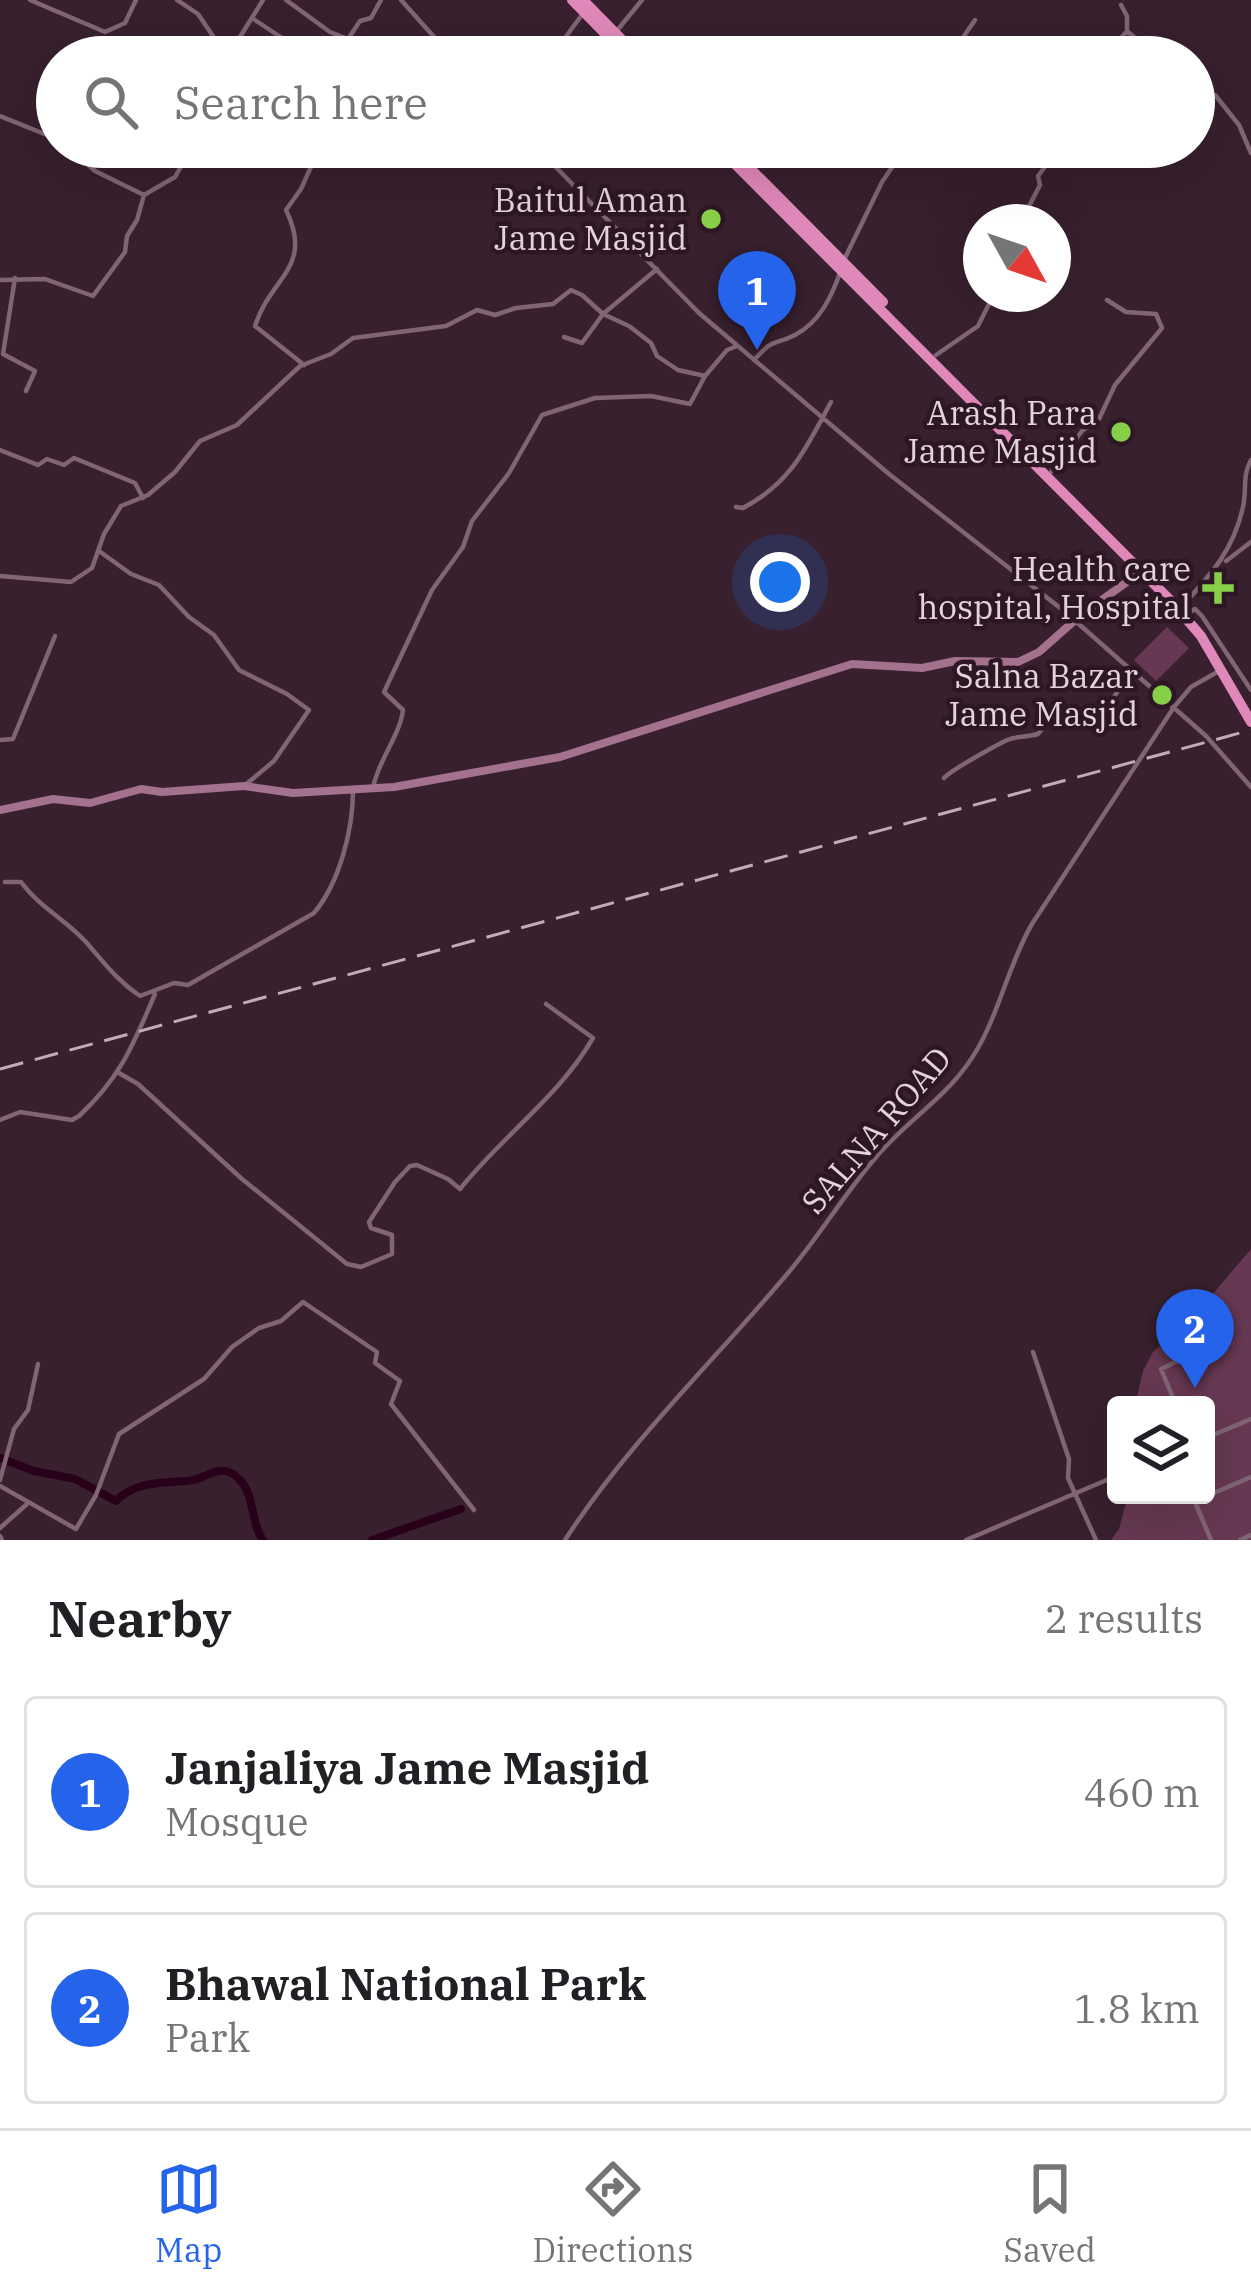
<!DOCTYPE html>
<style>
:root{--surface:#fff;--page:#f6f6f6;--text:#202124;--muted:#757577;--line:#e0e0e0;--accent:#2563eb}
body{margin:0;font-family:"IBM Plex Serif",serif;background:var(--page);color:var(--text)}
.controls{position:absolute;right:36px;bottom:36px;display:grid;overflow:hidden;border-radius:12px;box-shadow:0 12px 48px #0002}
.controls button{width:108px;height:108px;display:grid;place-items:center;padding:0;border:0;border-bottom:3px solid var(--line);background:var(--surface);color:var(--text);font:60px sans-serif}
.compass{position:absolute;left:963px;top:204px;width:108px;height:108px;border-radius:50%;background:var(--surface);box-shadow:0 12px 48px #0002;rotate:130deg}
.you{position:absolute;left:780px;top:582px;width:42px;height:42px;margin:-30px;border:9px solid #fff;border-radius:50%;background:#1a73e8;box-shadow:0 0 0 18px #1a73e833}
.badge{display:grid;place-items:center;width:78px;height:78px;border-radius:50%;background:var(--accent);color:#fff;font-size:39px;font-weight:700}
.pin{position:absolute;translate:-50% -99px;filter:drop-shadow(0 3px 6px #0008)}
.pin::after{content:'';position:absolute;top:63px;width:42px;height:36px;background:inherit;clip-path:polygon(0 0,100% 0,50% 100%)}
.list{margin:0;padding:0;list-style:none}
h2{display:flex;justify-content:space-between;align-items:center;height:156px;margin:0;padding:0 48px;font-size:51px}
h2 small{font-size:39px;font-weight:400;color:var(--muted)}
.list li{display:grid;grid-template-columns:78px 1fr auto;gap:36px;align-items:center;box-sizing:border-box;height:192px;margin:0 24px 24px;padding:0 24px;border:3px solid var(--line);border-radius:12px}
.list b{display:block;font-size:45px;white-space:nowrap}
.list p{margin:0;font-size:39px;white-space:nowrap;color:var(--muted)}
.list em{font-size:39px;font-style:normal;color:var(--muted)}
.icon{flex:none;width:66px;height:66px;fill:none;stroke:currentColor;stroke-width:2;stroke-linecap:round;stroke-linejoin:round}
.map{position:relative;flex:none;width:1251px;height:1540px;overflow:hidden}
.search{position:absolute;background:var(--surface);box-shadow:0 12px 48px #0002;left:36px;right:36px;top:36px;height:132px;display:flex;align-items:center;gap:30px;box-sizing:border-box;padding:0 42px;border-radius:66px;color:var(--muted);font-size:45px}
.sheet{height:588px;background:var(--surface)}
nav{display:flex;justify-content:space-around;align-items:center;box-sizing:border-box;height:168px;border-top:3px solid var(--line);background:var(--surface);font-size:33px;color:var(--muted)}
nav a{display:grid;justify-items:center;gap:6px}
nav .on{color:var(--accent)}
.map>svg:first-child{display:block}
.green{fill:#673853}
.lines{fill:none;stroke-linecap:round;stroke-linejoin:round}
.river{stroke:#29001a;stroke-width:8}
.minor{stroke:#816574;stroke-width:4.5}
.secondary{stroke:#a4728e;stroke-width:8}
.trunk{stroke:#e088ba;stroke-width:10}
.rail{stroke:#bfaeb8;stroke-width:3;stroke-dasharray:24 12;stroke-linecap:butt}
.poi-dot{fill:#88cf49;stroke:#2d1724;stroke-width:4.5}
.labels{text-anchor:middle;stroke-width:9;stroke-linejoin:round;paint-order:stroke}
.poi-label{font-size:33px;fill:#e3d3dc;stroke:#2d1724;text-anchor:end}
.street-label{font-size:33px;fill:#e3d3dc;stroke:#2d1724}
</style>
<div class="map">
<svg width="1251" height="1540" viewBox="0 0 1251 1540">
<rect width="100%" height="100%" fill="#38202e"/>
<path class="green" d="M1167 627 1189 648 1156 681 1134 660Z
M1251 1249V1540H1111L1119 1529 1128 1495H1206V1405H1135L1143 1371 1153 1352 1212 1295Z"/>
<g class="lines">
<path class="river" d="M0 1458 34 1471 75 1479 116 1501C136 1481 162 1483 187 1481 207 1480 220 1460 239 1479 255 1494 250 1522 263 1540
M372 1540 461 1509"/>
<path class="minor" d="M30 0 105 32 125 23 136 0
M177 0 198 14 221 48
M286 0 330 32 348 39 351 57
M401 0 452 57
M1121 5 1127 16V31L1140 42 1146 57
M252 18 303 52
M615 33 642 0
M348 39 360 21 371 18 381 0
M213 57 221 48 238 40 263 0
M551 57 584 12
M958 57 964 36 975 20
M1105 57 1127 31
M1194 95H1215L1239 125 1251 153
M0 116 57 139
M68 147 95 171 144 195
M536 147 699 313 889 474 1064 611 1206 736 1251 787
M1021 222 1040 185 1038 176 1060 147
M843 262 882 182 906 147
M15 278 3 354 35 371 26 391
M0 280 45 279 93 296 125 252 127 236 137 220 144 195 175 177 188 154 186 147
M564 337 582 343 603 314 657 269
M936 355 978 326 994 294
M754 360C776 336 771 347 795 335 820 322 832 296 841 270
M304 365 255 326C271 276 314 268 286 210L301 189 320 147
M0 450 38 465 47 459 64 465 74 458 135 483 143 498
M1051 472 1082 431 1099 419 1115 385 1162 328 1156 314 1126 312 1107 300
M736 507 743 508C791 483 806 448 831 402
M99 551 131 574 159 585 189 617 214 635 239 670 287 694 309 710 274 761 244 786
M1226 561 1251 542
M0 576 71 582 92 568 104 534 121 506 148 495 175 472 200 441 237 425 300 366 331 354 353 338 446 326 477 310 495 315 516 308 553 304 571 290 582 295 603 314 629 326 651 343 657 356 678 370 705 376 727 350 737 346
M1182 606C1211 575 1234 549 1243 507 1247 489 1242 476 1251 460
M1188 613 1195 609 1202 616 1251 690
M0 740 13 739 55 636
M944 778C951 770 995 746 1007 740 1016 736 1028 737 1038 734 1063 700 1071 717 1104 711L1132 671
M373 788C378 760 400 736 403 710L384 692 432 590 463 547 472 521 509 473 542 415 595 398 651 396 690 404 705 376
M5 882H21C39 907 65 919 85 941 103 961 116 980 140 996L174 983 188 985 314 913C340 882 353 829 353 790
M119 1073 138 1084 242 1179 347 1264 361 1267 392 1254V1235L371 1228 369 1222 395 1182 410 1166 417 1165 448 1179 460 1189C502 1136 558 1098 593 1038L546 1004
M0 1120 20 1112 72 1120 79 1116C121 1077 133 1045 155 994
M1033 1352 1069 1459 1068 1478 1096 1540
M1176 1405 1161 1369 1211 1345
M1206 1438 1251 1419
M0 1480 14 1429 28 1410 38 1364
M0 1486 76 1529 96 1495 119 1434 204 1379 232 1347 259 1328 281 1321 303 1302 377 1352 375 1363 400 1381 391 1404 474 1510
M1192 1495 1211 1540
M1195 1501 1251 1477
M0 1528 27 1504
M0 1536 2 1540
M565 1540C628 1443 714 1361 788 1273 820 1235 845 1193 877 1156 905 1123 942 1100 967 1065 998 1023 1006 968 1032 924L1174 707 1191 687 1219 671
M966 1540 1116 1476
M1240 1540 1251 1535"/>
<path class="secondary" d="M0 810 53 799 90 803 141 789 162 792 244 786 293 793 394 787 560 757 852 664 922 668 955 661 1018 662 1039 652 1082 614 1141 572"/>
<path class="trunk" d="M572 0 628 57
M583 0 639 57
M718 147 1170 600 1201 636 1251 722
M729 147 883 302"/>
<path class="rail" d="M0 1069 1251 730"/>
</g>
<g class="poi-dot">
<circle cx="711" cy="219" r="12"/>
<circle cx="1121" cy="432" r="12"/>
<path d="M1212 570h12v12h12v12h-12v12h-12v-12h-12v-12h12z"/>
<circle cx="1162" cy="695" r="12"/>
</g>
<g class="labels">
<g class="poi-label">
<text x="687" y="212">Baitul Aman<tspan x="687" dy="38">Jame Masjid</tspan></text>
<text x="1097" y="425">Arash Para<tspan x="1097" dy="38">Jame Masjid</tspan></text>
<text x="1191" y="581">Health care<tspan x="1191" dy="38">hospital, Hospital</tspan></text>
<text x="1138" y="688">Salna Bazar<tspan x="1138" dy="38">Jame Masjid</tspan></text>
</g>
<g class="street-label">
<text transform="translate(876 1130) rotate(-49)" y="12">SALNA ROAD</text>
</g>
</g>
</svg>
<div class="controls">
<button><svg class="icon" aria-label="layers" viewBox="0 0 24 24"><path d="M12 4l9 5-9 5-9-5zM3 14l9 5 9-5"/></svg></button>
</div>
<svg class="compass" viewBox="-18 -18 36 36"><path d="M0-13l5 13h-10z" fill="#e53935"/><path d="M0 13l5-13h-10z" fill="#757577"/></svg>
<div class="you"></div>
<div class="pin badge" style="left:757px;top:350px">1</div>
<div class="pin badge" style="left:1195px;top:1388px">2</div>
<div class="search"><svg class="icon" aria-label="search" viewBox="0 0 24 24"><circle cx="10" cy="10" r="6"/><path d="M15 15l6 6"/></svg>Search here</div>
</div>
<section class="sheet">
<h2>Nearby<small>2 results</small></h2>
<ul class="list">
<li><span class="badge">1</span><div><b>Janjaliya Jame Masjid</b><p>Mosque</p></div><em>460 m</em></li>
<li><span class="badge">2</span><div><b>Bhawal National Park</b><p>Park</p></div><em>1.8 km</em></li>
</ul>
</section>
<nav>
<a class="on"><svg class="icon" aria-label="map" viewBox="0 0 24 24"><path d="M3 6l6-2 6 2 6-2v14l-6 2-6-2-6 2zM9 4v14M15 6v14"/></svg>Map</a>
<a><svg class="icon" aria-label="directions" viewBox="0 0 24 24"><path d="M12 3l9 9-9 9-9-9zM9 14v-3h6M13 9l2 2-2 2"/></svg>Directions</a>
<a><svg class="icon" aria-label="saved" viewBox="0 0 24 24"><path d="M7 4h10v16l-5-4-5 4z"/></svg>Saved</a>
</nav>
